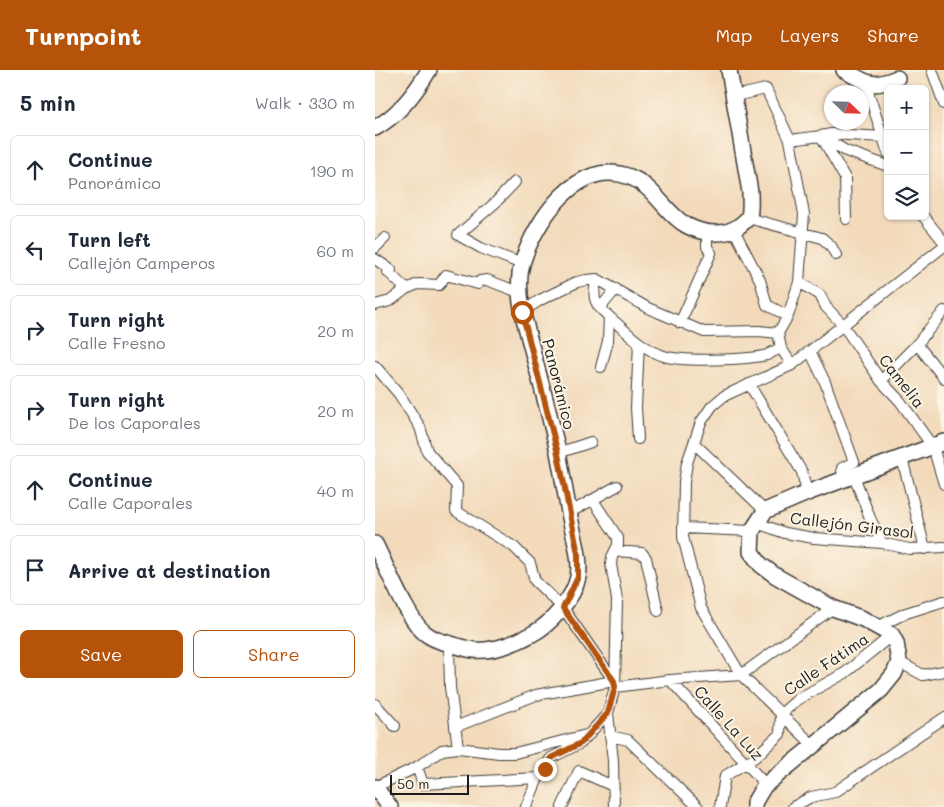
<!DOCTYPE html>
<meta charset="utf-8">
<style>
:root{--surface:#fff;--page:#f6f6f7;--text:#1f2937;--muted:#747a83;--line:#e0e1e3;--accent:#b45309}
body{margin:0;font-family:Mali,sans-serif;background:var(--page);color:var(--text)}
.controls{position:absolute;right:15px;top:15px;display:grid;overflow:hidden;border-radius:8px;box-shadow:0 1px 4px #0004}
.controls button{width:45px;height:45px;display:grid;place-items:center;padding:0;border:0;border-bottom:1px solid var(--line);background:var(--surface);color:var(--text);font:25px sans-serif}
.compass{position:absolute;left:449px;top:15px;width:45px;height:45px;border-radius:50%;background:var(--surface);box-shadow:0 1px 4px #0004;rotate:113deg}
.scale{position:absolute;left:15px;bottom:12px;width:79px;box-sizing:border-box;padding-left:5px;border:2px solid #1c1c1c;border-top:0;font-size:14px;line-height:18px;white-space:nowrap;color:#1c1c1c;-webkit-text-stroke:4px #fcf5e5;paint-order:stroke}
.stop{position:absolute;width:15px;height:15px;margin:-11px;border:4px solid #b45309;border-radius:50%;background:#fff}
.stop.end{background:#b45309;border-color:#fff;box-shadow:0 1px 5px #0008}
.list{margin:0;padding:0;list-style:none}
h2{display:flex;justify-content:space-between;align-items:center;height:65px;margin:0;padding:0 20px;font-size:21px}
h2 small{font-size:16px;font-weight:400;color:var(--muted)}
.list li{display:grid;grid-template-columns:32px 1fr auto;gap:15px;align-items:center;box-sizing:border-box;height:70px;margin:0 10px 10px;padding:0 10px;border:1px solid var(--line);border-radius:8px}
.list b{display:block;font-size:19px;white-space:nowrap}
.list p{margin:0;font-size:16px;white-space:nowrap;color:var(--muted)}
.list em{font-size:16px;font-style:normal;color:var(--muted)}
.actions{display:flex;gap:10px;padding:15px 20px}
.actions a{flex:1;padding:11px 0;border:1px solid var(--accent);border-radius:8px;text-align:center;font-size:18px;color:var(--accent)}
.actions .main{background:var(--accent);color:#fff}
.icon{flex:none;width:28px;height:28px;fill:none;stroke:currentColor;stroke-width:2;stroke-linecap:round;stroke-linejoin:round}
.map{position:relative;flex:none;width:569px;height:737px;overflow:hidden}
header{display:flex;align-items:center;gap:30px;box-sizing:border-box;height:70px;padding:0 25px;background:var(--accent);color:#fff}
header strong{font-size:24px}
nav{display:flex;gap:28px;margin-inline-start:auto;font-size:18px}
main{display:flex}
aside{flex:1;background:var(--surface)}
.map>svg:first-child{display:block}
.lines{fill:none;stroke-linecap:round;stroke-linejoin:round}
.street-casing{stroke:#3c3834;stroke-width:12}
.secondary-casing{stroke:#3c3834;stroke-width:18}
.street{stroke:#fff;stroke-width:10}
.secondary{stroke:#fff;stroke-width:15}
.route{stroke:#b45309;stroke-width:6}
.labels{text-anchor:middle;stroke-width:4;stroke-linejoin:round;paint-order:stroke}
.street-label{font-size:16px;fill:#1c1c1c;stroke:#fcf5e5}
</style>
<header>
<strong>Turnpoint</strong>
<nav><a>Map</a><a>Layers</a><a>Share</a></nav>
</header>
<main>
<aside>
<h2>5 min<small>Walk · 330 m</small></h2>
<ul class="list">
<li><svg class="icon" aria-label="ahead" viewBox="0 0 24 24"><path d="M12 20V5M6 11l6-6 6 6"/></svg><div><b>Continue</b><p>Panorámico</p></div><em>190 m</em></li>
<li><svg class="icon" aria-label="left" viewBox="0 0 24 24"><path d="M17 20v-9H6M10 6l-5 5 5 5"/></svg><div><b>Turn left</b><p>Callejón Camperos</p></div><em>60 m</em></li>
<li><svg class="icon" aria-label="right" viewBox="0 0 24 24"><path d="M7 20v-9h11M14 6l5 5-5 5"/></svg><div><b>Turn right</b><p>Calle Fresno</p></div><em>20 m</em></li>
<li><svg class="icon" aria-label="right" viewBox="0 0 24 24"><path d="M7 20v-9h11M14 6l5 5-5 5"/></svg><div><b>Turn right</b><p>De los Caporales</p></div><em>20 m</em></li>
<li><svg class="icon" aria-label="ahead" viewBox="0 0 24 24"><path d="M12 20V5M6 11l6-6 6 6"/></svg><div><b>Continue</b><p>Calle Caporales</p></div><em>40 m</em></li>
<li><svg class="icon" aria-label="arrive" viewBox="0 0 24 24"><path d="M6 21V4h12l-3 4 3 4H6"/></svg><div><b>Arrive at destination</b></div></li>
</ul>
<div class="actions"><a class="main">Save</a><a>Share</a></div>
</aside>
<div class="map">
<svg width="569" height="737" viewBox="0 0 569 737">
<rect width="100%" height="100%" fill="#fcf5e5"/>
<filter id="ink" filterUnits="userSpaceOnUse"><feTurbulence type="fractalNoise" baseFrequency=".02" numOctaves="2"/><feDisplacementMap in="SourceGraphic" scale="10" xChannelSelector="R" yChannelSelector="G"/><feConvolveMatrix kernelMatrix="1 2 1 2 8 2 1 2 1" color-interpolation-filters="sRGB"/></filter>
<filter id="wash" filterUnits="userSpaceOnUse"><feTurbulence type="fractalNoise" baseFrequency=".0096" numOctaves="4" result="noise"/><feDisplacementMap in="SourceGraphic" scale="20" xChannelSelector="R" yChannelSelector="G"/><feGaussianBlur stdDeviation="1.12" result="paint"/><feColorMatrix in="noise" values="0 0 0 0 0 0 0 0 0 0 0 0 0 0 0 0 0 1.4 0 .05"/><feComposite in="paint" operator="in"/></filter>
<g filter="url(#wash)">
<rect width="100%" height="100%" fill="#f2dabb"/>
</g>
<g filter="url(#ink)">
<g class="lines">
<g class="street-casing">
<path id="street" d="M557 0 569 34
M490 12 513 83
M360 26 391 19 415 70 429 144 424 212 413 246 403 263
M415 70 446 66 471 81 513 96
M140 112 120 133 83 165 106 178 147 194
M548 146 569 172
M373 148 447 168 456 176 461 185
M471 149 470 108 446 66 456 64 508 67
M359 160 385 210 392 235 413 246
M0 178 10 168
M0 189 16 200 13 202 31 219
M222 209C215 232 222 236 239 251 253 263 269 280 289 286 307 292 372 290 392 285 396 283 401 280 406 278
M424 212 445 225 451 237 468 255 506 311 525 331 558 377 569 414
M0 235 15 231 31 219 43 214 64 215 71 205 103 214 105 211 112 210 146 223
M225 238 241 219
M147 242 165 230 202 212 211 210 222 209 273 238 329 262 384 261 403 263
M305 253 336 183 332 177V162
M403 263 406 278 417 295
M542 274 569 308
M435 281 450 312 479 392 467 398 468 410
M0 296 24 324 45 357 52 381 82 416 81 441 139 477 155 493 160 511 188 538 239 611 161 625 80 657
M226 297 233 271 234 247
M506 311 542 274 569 241
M374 314 427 402 432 423
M263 369 261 338 264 273
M319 373 390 441
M183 383 216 372
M527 388 550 479
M479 406 495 448 507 473
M218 430 243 468V475L237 487 236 494 242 530 240 617 233 643 238 691 239 737
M194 443 242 416
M382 453 410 463 439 468 507 473 534 479 569 477
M308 458 377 461
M240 481 267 483 271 488 283 541
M504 556 531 543 569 531
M74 574 75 617 83 678
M524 592 548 605 569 601
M366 605 458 538
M295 610 391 715
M240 617 295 610 366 605
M0 634 20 656
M235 666 253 670 323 737
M439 676 366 605 326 538 308 467 309 412 312 393 326 352 337 336 349 326 417 295 569 176
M42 697 48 714 163 708
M0 717 42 697 67 680 83 678 124 683H140L215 664
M151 737 163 708 176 688 206 673 233 643
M187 737 204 701 238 716
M345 737 350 706 380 687 405 664 406 644 423 629 470 603 517 565
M418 737 436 727 460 722 569 648"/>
</g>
<g class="secondary-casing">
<path id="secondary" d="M469 0C492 13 496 19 522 8
M0 58C22 46 41 22 54 0
M0 474C11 495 33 551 50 563 56 568 64 571 72 573 80 575 90 579 99 580 118 582 141 573 157 564 175 555 199 528 203 507 207 488 197 461 194 442 190 422 187 402 183 382 176 350 167 318 159 287 152 259 139 222 147 194 159 152 203 86 255 107 279 116 291 144 311 155 327 164 350 167 364 156 368 153 372 150 374 146 376 139 375 129 375 122L354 0
M0 717 15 737
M379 737V733L389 716 506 620 519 604 524 592 521 573 517 565 488 549 458 538 401 506 386 495 376 482 377 461 390 441 432 423 569 372"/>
</g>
<use href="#street" class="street"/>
<use href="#secondary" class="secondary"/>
</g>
</g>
<g class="lines" filter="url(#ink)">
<path class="route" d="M147 242 183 384 203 484V507L188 538 239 611 240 617 233 643 206 673 176 688 170 699"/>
</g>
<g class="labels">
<g class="street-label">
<text transform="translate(527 311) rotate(52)" y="6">Camelia</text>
<text transform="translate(184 314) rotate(76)" y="6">Panorámico</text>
<text transform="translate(477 455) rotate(7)" y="6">Callejón Girasol</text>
<text transform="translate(451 594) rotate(-34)" y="6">Calle Fátima</text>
<text transform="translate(354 653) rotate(48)" y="6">Calle La Luz</text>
</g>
</g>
</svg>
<div class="controls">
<button>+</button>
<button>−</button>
<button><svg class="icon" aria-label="layers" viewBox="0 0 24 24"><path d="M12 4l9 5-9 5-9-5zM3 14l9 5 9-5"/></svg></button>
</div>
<svg class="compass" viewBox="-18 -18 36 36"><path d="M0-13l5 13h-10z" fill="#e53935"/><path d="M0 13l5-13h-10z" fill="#747a83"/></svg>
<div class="scale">50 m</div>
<div class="stop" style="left:147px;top:242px"></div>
<div class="stop end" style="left:170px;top:699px"></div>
</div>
</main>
